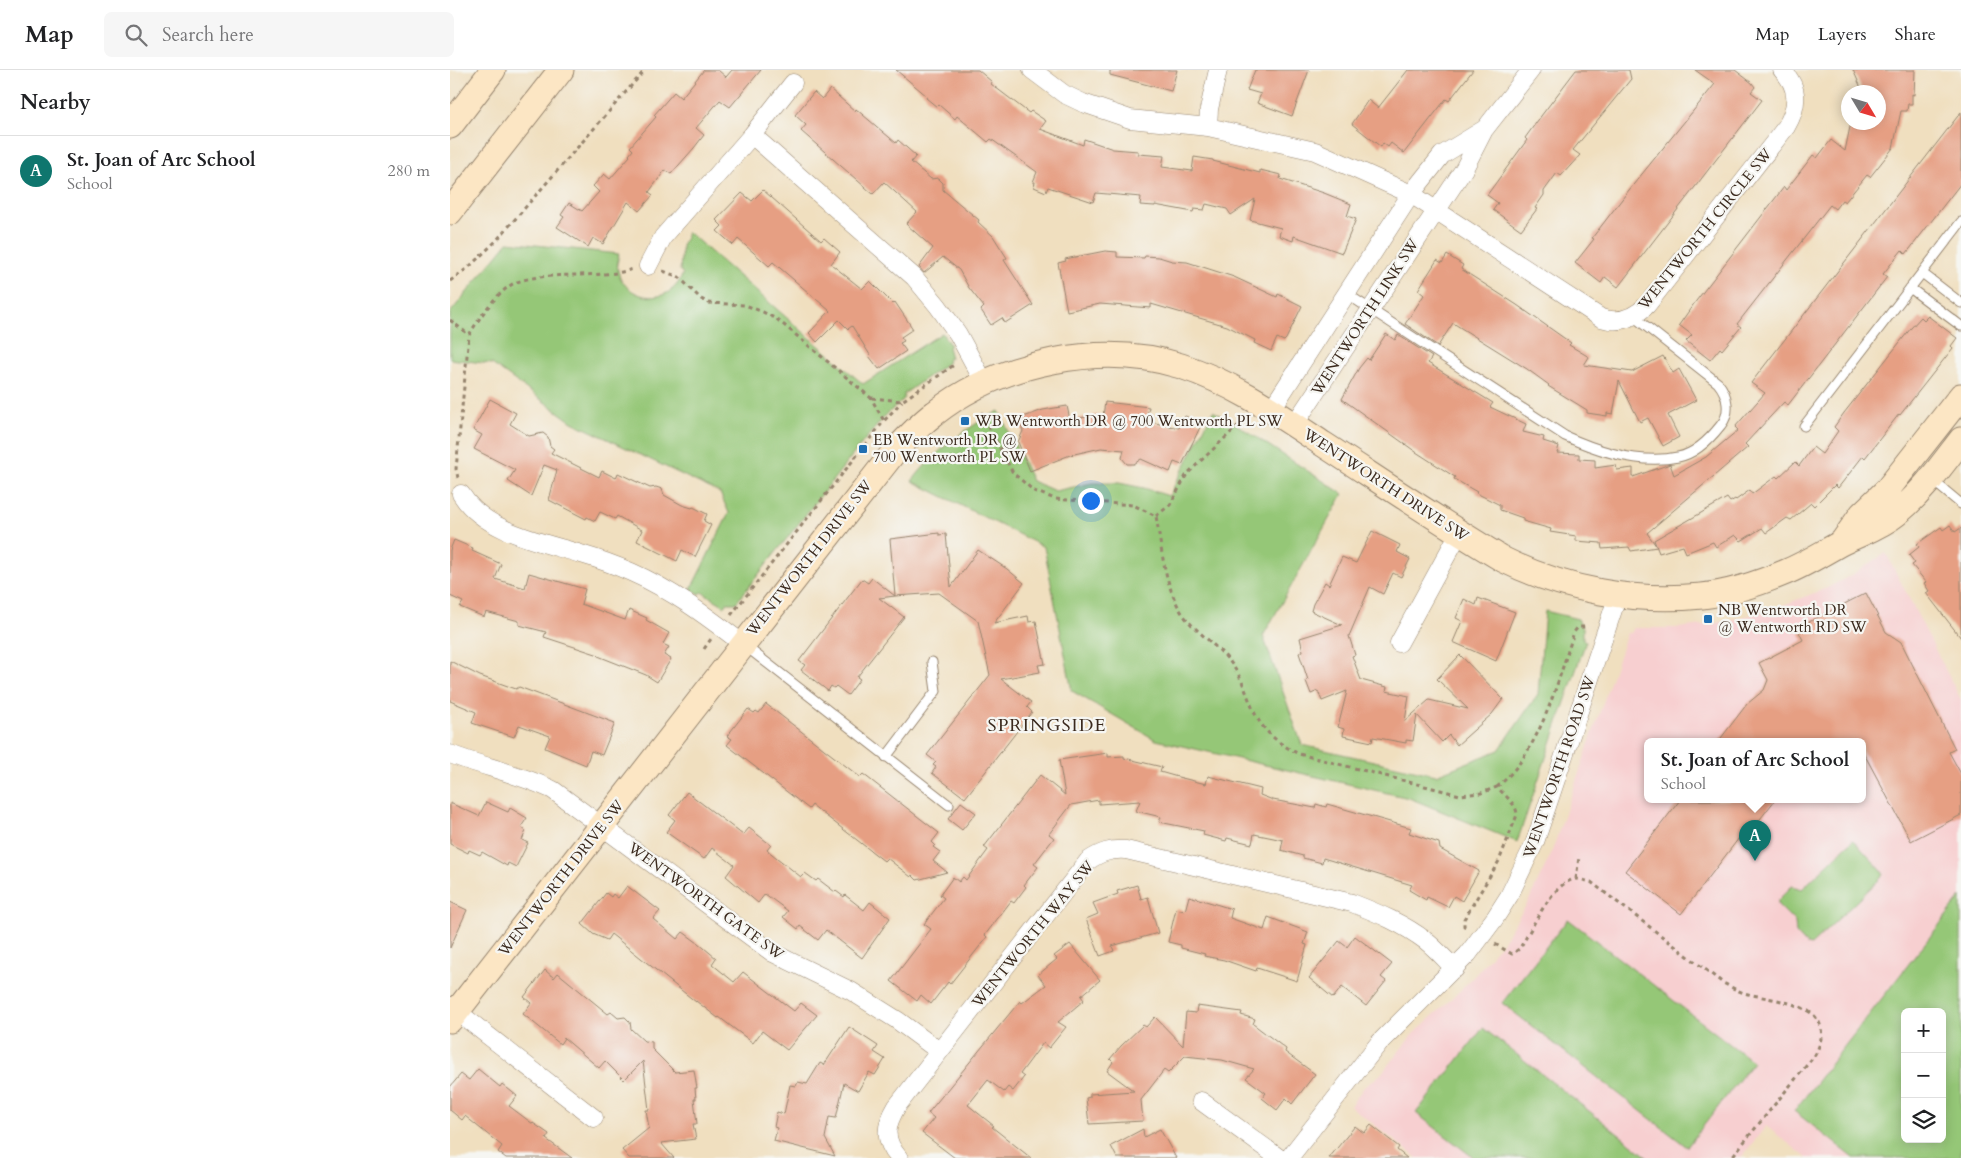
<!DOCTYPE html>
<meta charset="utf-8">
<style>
:root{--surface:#fff;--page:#f6f6f6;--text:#202124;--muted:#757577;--line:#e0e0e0;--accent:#0f766e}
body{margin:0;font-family:Cardo,serif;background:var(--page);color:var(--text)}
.controls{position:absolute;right:15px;bottom:15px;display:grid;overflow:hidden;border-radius:8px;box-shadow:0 2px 12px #0003}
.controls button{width:45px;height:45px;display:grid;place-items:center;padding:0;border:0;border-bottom:1px solid var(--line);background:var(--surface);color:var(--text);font:25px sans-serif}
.compass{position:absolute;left:1391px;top:15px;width:45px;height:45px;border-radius:50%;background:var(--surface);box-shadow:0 2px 12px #0003;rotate:128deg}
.you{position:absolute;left:640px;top:430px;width:18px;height:18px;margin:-12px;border:4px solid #fff;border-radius:50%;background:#1a73e8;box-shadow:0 0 0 8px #1a73e833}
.badge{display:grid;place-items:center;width:32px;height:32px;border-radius:50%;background:var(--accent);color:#fff;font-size:16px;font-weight:700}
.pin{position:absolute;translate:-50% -41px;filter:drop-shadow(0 1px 2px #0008)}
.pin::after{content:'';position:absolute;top:26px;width:18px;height:15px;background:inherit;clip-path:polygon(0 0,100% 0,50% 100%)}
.popup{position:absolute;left:1194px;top:668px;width:222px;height:65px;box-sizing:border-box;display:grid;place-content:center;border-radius:8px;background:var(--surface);filter:drop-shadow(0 1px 4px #0005);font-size:16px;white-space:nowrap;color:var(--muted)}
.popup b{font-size:19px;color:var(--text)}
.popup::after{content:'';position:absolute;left:50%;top:100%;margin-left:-10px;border:10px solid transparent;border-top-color:var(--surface)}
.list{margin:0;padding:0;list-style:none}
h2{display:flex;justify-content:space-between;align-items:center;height:65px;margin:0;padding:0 20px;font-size:21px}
h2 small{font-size:16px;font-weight:400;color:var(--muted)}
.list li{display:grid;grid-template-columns:32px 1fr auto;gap:15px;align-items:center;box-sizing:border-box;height:70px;padding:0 20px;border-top:1px solid var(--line)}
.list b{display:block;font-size:19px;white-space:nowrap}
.list p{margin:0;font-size:16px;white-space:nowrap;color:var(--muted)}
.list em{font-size:16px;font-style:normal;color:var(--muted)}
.icon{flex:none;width:28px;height:28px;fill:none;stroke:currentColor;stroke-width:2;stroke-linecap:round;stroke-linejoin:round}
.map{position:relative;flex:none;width:1511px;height:1088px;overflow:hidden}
header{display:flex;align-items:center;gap:30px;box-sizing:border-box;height:70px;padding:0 25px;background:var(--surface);border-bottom:1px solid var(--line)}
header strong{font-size:24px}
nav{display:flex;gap:28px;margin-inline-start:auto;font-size:18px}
.search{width:350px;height:45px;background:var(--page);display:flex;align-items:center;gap:12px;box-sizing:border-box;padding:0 18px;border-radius:8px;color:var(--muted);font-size:19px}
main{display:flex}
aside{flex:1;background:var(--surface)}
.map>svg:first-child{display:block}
.built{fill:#f7cfd0;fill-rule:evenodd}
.green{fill:#95c777;stroke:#68784a;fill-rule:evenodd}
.building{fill:#e69f83}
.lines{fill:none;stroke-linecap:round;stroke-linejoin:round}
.lane-casing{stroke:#96846e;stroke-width:11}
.street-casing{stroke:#96846e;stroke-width:19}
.secondary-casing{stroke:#96846e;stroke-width:27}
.path{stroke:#96846e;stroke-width:3;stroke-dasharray:4 4;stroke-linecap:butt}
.lane{stroke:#fff;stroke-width:9}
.street{stroke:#fff;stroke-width:18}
.secondary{stroke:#fce6c4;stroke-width:25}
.poi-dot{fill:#1f6fb2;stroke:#f6f6f2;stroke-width:2}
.labels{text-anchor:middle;stroke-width:4.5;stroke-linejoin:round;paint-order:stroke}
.street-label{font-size:15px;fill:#3b2a1e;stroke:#f6f6f2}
.poi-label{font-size:15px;fill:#3b2a1e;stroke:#f6f6f2;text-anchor:start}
.quarter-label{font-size:18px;letter-spacing:1px;fill:#3b2a1e;stroke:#f6f6f2}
</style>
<header>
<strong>Map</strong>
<div class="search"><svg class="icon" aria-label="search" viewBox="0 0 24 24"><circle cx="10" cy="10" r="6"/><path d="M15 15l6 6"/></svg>Search here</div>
<nav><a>Map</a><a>Layers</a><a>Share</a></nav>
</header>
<main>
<aside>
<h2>Nearby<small></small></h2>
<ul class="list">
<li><span class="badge">A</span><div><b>St. Joan of Arc School</b><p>School</p></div><em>280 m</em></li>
</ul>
</aside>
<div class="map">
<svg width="1511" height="1088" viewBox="0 0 1511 1088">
<rect width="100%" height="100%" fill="#f6f6f2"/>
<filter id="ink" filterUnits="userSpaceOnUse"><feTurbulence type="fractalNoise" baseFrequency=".02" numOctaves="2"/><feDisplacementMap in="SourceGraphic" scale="10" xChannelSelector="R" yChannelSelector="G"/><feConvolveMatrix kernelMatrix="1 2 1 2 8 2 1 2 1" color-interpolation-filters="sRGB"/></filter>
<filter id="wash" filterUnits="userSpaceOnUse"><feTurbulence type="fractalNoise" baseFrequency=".0096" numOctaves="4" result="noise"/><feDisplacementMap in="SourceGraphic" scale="20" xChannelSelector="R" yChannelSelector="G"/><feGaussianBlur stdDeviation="1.12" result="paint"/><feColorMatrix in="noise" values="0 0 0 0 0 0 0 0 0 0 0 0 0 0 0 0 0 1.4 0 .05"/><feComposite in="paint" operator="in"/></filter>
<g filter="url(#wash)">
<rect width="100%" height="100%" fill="#f0dfbf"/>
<path class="built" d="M1436 483 1511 630V1088H1357L1316 1056 1291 1088H967L900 1036 914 1017 930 1005 963 964 1008 923 1026 904 1053 871 1077 834 1101 784 1177 563H1181L1184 558H1227L1263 554 1318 541 1377 518 1400 506ZM1198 672H1412V730H1198ZM1455 942H1492V1069H1455Z"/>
<path class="green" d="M238 162 413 314 492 263 500 275 498 277 501 288 498 289 497 293 454 324V329L437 344 413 372 286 533H277L275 536 252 522 250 524 241 519 279 443 270 423 122 352 42 294 0 289V243L58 172 169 184C157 225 218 246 233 203L230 201 232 176Z
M549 341 582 411 605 421 642 413H669L694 418 719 426 763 341 786 354 893 424 813 566 852 675 986 705 1049 680 1088 624 1095 541 1128 549 1131 556 1133 557V570L1136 571 1067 772 959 728 706 670 622 621 594 477 462 411C485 381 515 358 549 341Z
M1403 770 1431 800 1434 805 1361 875 1356 874 1346 863 1345 852 1328 835V830L1342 816 1352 819Z
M1511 827V1088H1404L1344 1041ZM1455 942H1492V1069H1455Z
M1118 849 1303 992 1237 1077 1052 933Z
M1033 958 1199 1088H1024L966 1043Z"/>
<g id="blocks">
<path class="building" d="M254 0H268L276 7 282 0H311L280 37 270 30 246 58 254 65 244 78 221 104 215 100 199 122 203 125 189 141 178 132 153 174 143 168 138 177 107 157 114 147 111 145 119 133 132 141 149 122 143 116 154 104 160 109 180 86 179 85 183 80 180 77 206 47 204 45 224 22 231 28Z
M446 0H528L542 12 541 14 579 43 581 41 596 51 590 59 633 75 634 69 663 79 688 81V84L714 86 712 97 742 101 744 87 763 90V91L810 103V100L831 105 830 109 874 123 901 134 897 146 906 149 892 183 844 166 843 171 829 166 831 158 800 150 805 129 781 145 777 139 756 134 754 140 744 139 743 142 705 135V136L690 135 691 127 646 123 643 132 598 117 596 122 584 117 585 112H583L587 102 541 69 538 72 507 46 505 49 489 35 487 37 476 28 477 26Z
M660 0H727L721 21 660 5Z
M805 0H859L842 46 807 33 811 24 797 20Z
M958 0H1023L999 31 996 29 954 83 941 73 938 77 933 73 931 77 902 54 918 30 928 38Z
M1126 0H1179L1181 9 1123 80 1130 85 1111 106 1107 103 1094 121V125L1085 138 1087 139 1071 160 1043 140 1048 133 1037 125 1077 70 1075 68 1091 46Z
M1245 0H1285L1302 13 1305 17 1301 22 1312 30 1168 217 1155 207 1151 213 1125 193 1144 169 1142 168 1179 120 1265 14Z
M1403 0H1465L1464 25 1462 24V34H1458L1457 41H1451L1443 78 1420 107 1417 105 1395 132 1392 130 1385 139 1380 135 1287 254 1291 257 1272 280 1270 278 1260 290 1236 271 1242 265 1229 255 1243 235 1334 117 1336 120 1363 85 1367 88 1381 70 1395 81 1401 52H1428V22H1413Z
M380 19 405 41 406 39 446 73 448 70 466 86 461 92 481 109 488 108 493 113V120L529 150 528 152 543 166 557 188 554 190 583 235 555 253 552 248 541 255 531 240 534 237 519 218 509 200 493 187 474 203 469 197 483 178 456 154 467 142 434 112 423 124 351 61 356 55 345 45 364 22 372 29Z
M1511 42V113L1456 184 1452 180 1433 204 1437 207 1338 335 1334 332 1295 374 1298 377 1197 463 1207 477 1181 481 1179 477 1152 479 1151 473 1126 471V466L1100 462 1101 459 1073 451V448L1050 440V435L1026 423 1027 422 1004 409 1005 407 966 382 892 329 909 298 917 288 919 290 936 264 945 270 948 265 982 287 978 293 1043 333 1040 337 1076 354 1073 362 1094 367 1093 371 1109 376 1107 383 1129 384V389L1145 390V398L1166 395 1167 400 1183 398V407L1220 394 1224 405 1256 387 1288 360 1285 357 1315 323 1301 313Z
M313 120 371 171 374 168 390 182 381 194 412 219 420 211 443 234 445 232 463 259 451 267 454 271 450 273 456 281 429 299 419 286 420 285 402 256 398 259 389 250 367 272 359 263 380 241 323 192 319 196 288 169 283 175 267 161 272 156 266 150 292 123 302 131Z
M655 181 667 182V187L694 188 695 186 709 187 722 191 737 192 784 207 827 227 828 224 852 236 836 269 834 271 827 268 821 281 804 273 805 270 777 256 701 234V238L650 234 617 241 608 193 616 191 615 189Z
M997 185 1013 195 1011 199 1067 235 1121 273 1119 275 1139 287 1134 295 1182 302 1213 286 1223 303 1229 299 1246 330 1218 345 1229 367 1213 376 1198 348 1190 352 1169 311 1163 344 1157 343V346L1137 343V340L1098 316 1099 315 1077 299 1003 253 988 276 955 254 974 225 968 220 987 190 992 193Z
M1478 246 1507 268 1501 276 1503 278 1450 345 1449 344 1415 388 1413 386 1388 418 1385 415 1364 436 1361 433 1341 450 1337 448 1316 463 1312 458 1291 471 1285 465 1266 477 1263 472 1236 483 1233 476 1209 483 1204 470 1277 428 1280 432 1285 429 1286 430 1300 420 1302 424 1326 406 1328 408 1345 392 1349 396 1363 377 1372 384 1388 361 1384 357 1394 343 1461 258 1471 247 1474 250Z
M40 329 66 343 60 354 79 366 93 363 98 367 100 376 104 379 101 383 149 407 152 401 166 408 168 403 200 418 206 417 212 419 214 425 232 435 242 438 243 437 257 444 254 451 261 455 245 487 232 480 227 491 187 471 192 460 167 446 165 449 150 442 145 451 137 447 136 449 99 430 107 400 94 395 81 426 58 411 65 400 24 379 32 365 23 360Z
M655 332 699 337 696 351 729 358 735 346 752 353 732 395 724 392 720 402 691 389 684 394H677L672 388 674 380 651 378 620 385 580 401 568 372 573 361 568 349 593 340 617 336 620 350 646 345 653 346Z
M1500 455 1505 462 1511 458V568L1476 523 1479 521 1474 513 1476 512 1462 495 1465 493 1459 485 1469 477 1467 474 1491 457 1493 460Z
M922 461 950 475 947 482 960 489 951 507 943 503 933 524 920 517 899 566 905 585 902 586 911 610 937 617 936 621 959 626 955 651 979 630 1018 639 987 609 1010 585 1053 629 1042 644 1007 675 999 665 992 672 967 645 963 671 956 670V673L923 667 922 672 893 666 894 659 888 657 897 621 872 631 868 621 861 624 856 611 858 610 849 583 853 581 850 568 892 555 861 541 863 534 875 512 879 515 892 487 906 493Z
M489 463V465L496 464 501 517 528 480 557 499 574 513 544 553 578 546 579 552 586 551 595 594 588 595 590 602 551 609 581 632 577 637 582 642 515 728 482 703 486 697 483 695 486 692 477 685 540 605 528 551 489 523 445 526 440 469Z
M4 470 23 478 22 481 51 494 45 509 75 518 79 503 135 519 131 534 175 550 179 540 197 548 196 550 219 563 213 574 219 577 214 585 221 589 207 612 196 605 148 586 149 585 94 567 96 562 69 555V551L36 542 34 547 10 537 13 532 0 526V480Z
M422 508 445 526 429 528 454 547 407 607 410 609 398 625 386 616 384 618 381 616 378 621 351 600 355 595 349 591 412 509 418 513Z
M1416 523 1436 562 1451 572 1505 679 1499 682 1511 704V745L1461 771 1412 680V672H1268L1297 634 1314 620 1318 610 1309 593 1353 570 1347 558Z
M1028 528 1065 542 1046 591 1003 572 1012 551 1006 548 1014 529 1026 535Z
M0 591 30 606 66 619 69 617 165 653 152 685 141 681 136 695 95 678 100 666 69 655 64 667 22 653 26 642 0 631Z
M316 634 410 707 413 704 489 763 482 772 485 775 483 777 490 782 483 791 497 802 467 810 462 805 461 807 437 788 434 791 362 735 359 739 277 675 282 669 277 666 298 639 304 643 306 641 309 643Z
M658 683V687L674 686V688L712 697 710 702 724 706 756 714 758 706 811 719 810 725 823 730 865 738 866 734 876 737 877 734 961 758 959 763 989 773 990 779 1029 801 1012 831 1004 826 998 837 977 827 976 830 959 820 962 815 873 788 872 793 853 788V786L831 780 833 770 804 764 802 774 777 768 776 771 753 765 754 761 709 752 711 747 686 741 690 731 649 734V730L621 735 599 764 604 768 584 794 588 797 574 815 576 817 564 833 561 831 535 865 537 867 500 914 498 912 481 934 471 925 467 931 441 911 481 859 474 854 494 828 490 825 503 807 509 812 513 807 516 810 538 780 534 777 590 705 615 725 609 690Z
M237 722 293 765 299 758 321 775 317 780 351 807 355 803 366 811 368 809 385 822 386 821 394 827 395 825 414 840 420 832 440 848 412 888 376 860 368 870 350 856 348 859 333 847 338 841 315 824 308 833 276 806 284 795 262 778 254 789 216 762 225 750 219 745Z
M1230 730H1325L1296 767 1292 764 1231 844 1175 801Z
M36 732 58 742 60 738 77 748 71 757 76 761 72 770 78 773 66 797 58 793 57 796 32 782 30 785 19 780 18 783 0 774V733L29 746Z
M511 732 526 743 512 760 498 749Z
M687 815 691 829 698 827 708 863 662 876 664 881 650 886 636 849 648 844 643 833 668 824 667 821Z
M177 816 210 841 203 849 227 869 233 862 248 873 266 888 262 894 284 912 293 902 344 941 351 933 367 945 337 980 312 961 303 973 269 947 268 948 246 931V932L161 864 157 870 143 864 132 854 156 823 161 827 163 824 168 828Z
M739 826 782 839 780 848 814 860 818 847 858 862 854 874 857 875 847 911 807 898 806 901 774 890 754 886 755 884 731 878V875L718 872 726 839 735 841Z
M0 832 17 840 0 878Z
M905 866 942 894 931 907 936 911 916 936 892 917 883 928 859 908 889 871 897 877Z
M620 874 650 910 631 926 634 930 608 952 616 957 599 978 593 973 570 1004 574 1007 563 1021 558 1017 554 1022 538 1010 518 1035 544 1056 542 1057 581 1088H505L472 1063 484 1048 478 1043 570 931 572 933 596 915 588 905 607 889 604 886Z
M95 900 104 908 108 903 158 944 161 942 168 948 175 947 180 952 181 959 194 971 202 972V979L225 1002 244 1000 247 1018H245L246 1029H244L247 1054H243L246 1069 211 1073 224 1088H179L172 1080 199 1058 196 1040H199L193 991 174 1010 155 991 149 998 114 968 110 974 73 944 81 933 74 927Z
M747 936 792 942 791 945 805 949 803 954 836 979 835 982 865 1004 842 1034 836 1028 827 1040 812 1028 816 1023 796 1008 804 999 772 990 735 986 718 1003 714 1000 691 1030 693 1051 639 1054 636 1028 640 1027V1024L684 1021 657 1001 663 992 660 989 671 976 693 955 696 957 705 947 733 976 736 942 746 943Z
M399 957 428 976 424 982 435 989 425 1005 419 1002 408 1021 394 1013 386 1048 379 1047 375 1068 385 1086 324 1071 327 1058 324 1057 327 1042 334 1044 340 1015 346 1016 348 1012 357 1014 370 993 374 995Z
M28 999 50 1017 52 1014 67 1026 59 1036 83 1054V1053L99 1064 96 1069 122 1088H56L48 1082 52 1076 15 1046 12 1050 0 1040V1017L11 1004 19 1010Z
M921 1055 949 1077 947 1080 957 1088H879L905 1056 914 1063Z
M693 1059 694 1067 710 1059 726 1088H667L661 1076Z"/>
</g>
</g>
<g filter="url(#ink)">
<use href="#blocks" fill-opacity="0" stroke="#96846e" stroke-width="1"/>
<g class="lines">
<g class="lane-casing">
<path id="lane" d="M1472 203 1511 233
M1460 218 1511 256
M897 224 1115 366C1148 381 1191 395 1228 387 1245 384 1260 369 1271 355 1281 343 1278 325 1268 313L1183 246
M1354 356 1511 152
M1481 409 1511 434
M294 575 499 735
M436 687 486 621 482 592"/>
</g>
<g class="street-casing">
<path id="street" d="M582 0 614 24 633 33 680 49 758 57 865 81 961 124 1151 248C1169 254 1184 248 1197 235L1336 57C1348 37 1350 18 1332 0
M758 57 759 39 768 0
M302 65 464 207 488 236 508 264 535 314
M198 196 213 167 302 65 343 13
M821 340 961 124 992 85 1033 60
M844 355 1014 99 1034 60 1081 0
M11 424C34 462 92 472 131 484 148 489 165 495 181 502 222 520 258 547 293 574
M949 573 1009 463
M0 684C34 697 70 704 103 720L323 883 401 921 447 950 489 981
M0 936 144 1048
M751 1031 829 1088
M449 1088C433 1069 435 1056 447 1036L638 791C651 782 661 779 676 780L902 833C928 843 954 854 976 871 986 879 995 889 1005 899
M839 1088 929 973 1018 884 1045 848 1059 826 1085 772 1168 525"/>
</g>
<g class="secondary-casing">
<path id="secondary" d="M0 56 43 0
M0 142 111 0
M1393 471 1412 444 1437 420 1511 326
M0 950 444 382C457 368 470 354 485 343 550 292 652 271 731 296 784 313 828 344 873 374 933 413 992 453 1054 490 1115 520 1184 533 1252 526 1281 523 1310 513 1336 502 1356 494 1374 482 1393 472 1411 463 1430 457 1446 444 1472 423 1491 396 1511 370"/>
</g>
<path class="path" d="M213 201 229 207 251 229 259 233 295 235 313 242 328 250 421 328 434 351
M0 211 19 197 46 171 195 0
M0 250 19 265
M422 328 452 331 504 295
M531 342 563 403 584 421 605 429 683 435 706 446C712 480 715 527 740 553 754 568 774 581 785 599 793 611 796 623 802 637 811 660 827 673 849 684L1010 725 1031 723 1047 717C1054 725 1067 734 1067 745L1049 791 1014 849V856L1016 857
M8 408 6 399 19 265C30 247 43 227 61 215 80 203 129 206 152 204 163 204 173 202 183 199
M706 446 720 435 737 404 796 348
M281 545 434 351 452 331
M254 579 261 569
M1047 717C1090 682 1107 614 1124 562L1128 557H1135
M1126 809 1129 787
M1045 874 1062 884 1069 879C1083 859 1100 814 1125 809 1130 809 1136 811 1141 812L1273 913C1280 916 1287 921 1294 923 1328 932 1392 933 1365 985L1281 1088"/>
<use href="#lane" class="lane"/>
<use href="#street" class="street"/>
<use href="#secondary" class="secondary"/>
</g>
</g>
<g class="poi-dot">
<rect x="510" y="346" width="10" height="10" rx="2.5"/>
<rect x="408" y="374" width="10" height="10" rx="2.5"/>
<rect x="1253" y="544" width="10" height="10" rx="2.5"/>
</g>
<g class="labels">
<g class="street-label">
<text transform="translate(1255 159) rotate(-51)" y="5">WENTWORTH CIRCLE SW</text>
<text transform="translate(915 247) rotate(-57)" y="5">WENTWORTH LINK SW</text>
<text transform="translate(936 415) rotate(33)" y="5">WENTWORTH DRIVE SW</text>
<text transform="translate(359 488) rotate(-52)" y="5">WENTWORTH DRIVE SW</text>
<text transform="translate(1109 697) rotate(-71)" y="5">WENTWORTH ROAD SW</text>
<text transform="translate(111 808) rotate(-52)" y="5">WENTWORTH DRIVE SW</text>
<text transform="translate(256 831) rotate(36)" y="5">WENTWORTH GATE SW</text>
<text transform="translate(583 864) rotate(-51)" y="5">WENTWORTH WAY SW</text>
</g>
<g class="poi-label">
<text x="525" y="356">WB Wentworth DR @ 700 Wentworth PL SW</text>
<text x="423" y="375">EB Wentworth DR @<tspan x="423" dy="17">700 Wentworth PL SW</tspan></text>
<text x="1268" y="545">NB Wentworth DR<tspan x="1268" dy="17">@ Wentworth RD SW</tspan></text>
</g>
<g class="quarter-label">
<text x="597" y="661">SPRINGSIDE</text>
</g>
</g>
</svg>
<div class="controls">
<button>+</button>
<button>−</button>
<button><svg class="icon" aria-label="layers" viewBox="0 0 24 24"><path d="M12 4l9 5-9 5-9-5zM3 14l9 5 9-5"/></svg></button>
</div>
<svg class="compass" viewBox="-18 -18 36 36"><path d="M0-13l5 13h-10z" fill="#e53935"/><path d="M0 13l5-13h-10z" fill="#757577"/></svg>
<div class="you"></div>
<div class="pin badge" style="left:1305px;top:791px">A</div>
<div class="popup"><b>St. Joan of Arc School</b>School</div>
</div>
</main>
